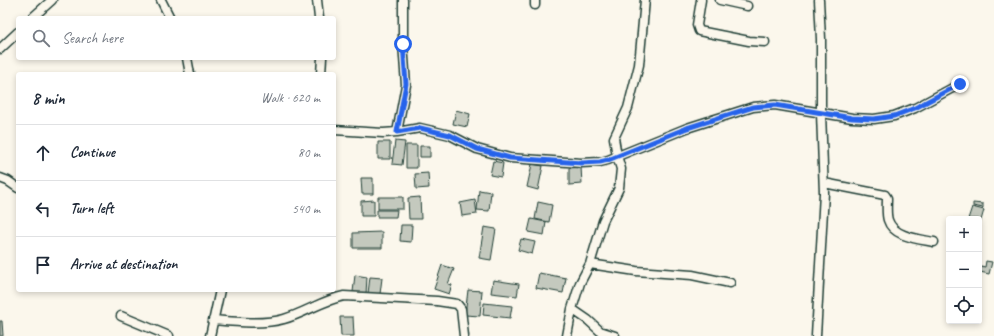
<!DOCTYPE html>
<meta charset="utf-8">
<style>
:root{--surface:#fff;--page:#f2f2f3;--text:#1f2937;--muted:#747a83;--line:#e0e1e3}
body{margin:0;font-family:Caveat,sans-serif;background:var(--page);color:var(--text)}
.controls{position:absolute;right:12px;bottom:12px;display:grid;overflow:hidden;border-radius:4px;box-shadow:0 2px 6px #0003}
.controls button{width:36px;height:36px;display:grid;place-items:center;padding:0;border:0;border-bottom:1px solid var(--line);background:var(--surface);color:var(--text);font:20px sans-serif}
.stop{position:absolute;width:12px;height:12px;margin:-9px;border:3px solid #2563eb;border-radius:50%;background:#fff}
.stop.end{background:#2563eb;border-color:#fff;box-shadow:0 1px 4px #0008}
.list{margin:0;padding:0;list-style:none}
h2{display:flex;justify-content:space-between;align-items:center;height:52px;margin:0;padding:0 16px;font-size:17px}
h2 small{font-size:13px;font-weight:400;color:var(--muted)}
.list li{display:grid;grid-template-columns:26px 1fr auto;gap:12px;align-items:center;box-sizing:border-box;height:56px;padding:0 16px;border-top:1px solid var(--line)}
.list b{display:block;font-size:15px;white-space:nowrap}
.list em{font-size:13px;font-style:normal;color:var(--muted)}
.icon{flex:none;width:22px;height:22px;fill:none;stroke:currentColor;stroke-width:2;stroke-linecap:round;stroke-linejoin:round}
.map{position:relative;flex:none;width:994px;height:336px;overflow:hidden}
.search{position:absolute;background:var(--surface);box-shadow:0 2px 6px #0003;left:16px;top:16px;width:320px;height:44px;display:flex;align-items:center;gap:10px;box-sizing:border-box;padding:0 14px;border-radius:4px;color:var(--muted);font-size:15px}
.panel{position:absolute;background:var(--surface);box-shadow:0 2px 6px #0003;left:16px;top:72px;width:320px;height:220px;border-radius:4px}
.map>svg:first-child{display:block}
.building{fill:#c4c9be;stroke:#1f3d34}
.lines{fill:none;stroke-linecap:round;stroke-linejoin:round}
.street-casing{stroke:#1f3d34;stroke-width:11}
.street{stroke:#fbf7ec;stroke-width:8}
.route{stroke:#2563eb;stroke-width:5}
</style>
<div class="map">
<svg width="994" height="336" viewBox="0 0 994 336">
<rect width="100%" height="100%" fill="#fbf7ec"/>
<filter id="ink" filterUnits="userSpaceOnUse"><feTurbulence type="fractalNoise" baseFrequency=".025" numOctaves="2"/><feDisplacementMap in="SourceGraphic" scale="8" xChannelSelector="R" yChannelSelector="G"/><feConvolveMatrix kernelMatrix="1 2 1 2 8 2 1 2 1" color-interpolation-filters="sRGB"/></filter>
<g filter="url(#ink)">
<path class="building" d="M456 110 470 114 467 127 453 124Z
M395 141 405 142 402 165 392 164Z
M378 142H390V159H378Z
M406 145H417V168H406Z
M420 146H430V157H420Z
M493 161 503 163 501 177 490 175Z
M532 164 543 166 538 190 527 187Z
M581 167 582 184 569 185V168Z
M428 173 429 188 416 189 415 174Z
M361 178H373V194H362Z
M479 190 491 192 489 211 477 210Z
M378 197H403V209H378Z
M420 197 421 219H409L408 198Z
M374 200V216H361V201Z
M475 200 477 214 462 216 460 203Z
M538 202 552 205 549 222 535 219Z
M973 203 983 204V208L973 206Z
M972 207 984 210 980 224 979 219H968Z
M377 210H397L396 217H377Z
M531 219 546 222 544 235 528 232Z
M401 225H412L411 242 400 241Z
M484 227 496 229 491 260 479 258Z
M382 232V248H353V233Z
M521 239 535 242 532 254 518 250Z
M986 261 992 262 989 274 980 272 981 266 985 267Z
M442 265 454 269 448 284 452 285 449 294 434 289Z
M539 273 566 278 563 293 536 288Z
M355 275 367 277 366 294 353 292Z
M370 277 382 278 380 294 368 293Z
M493 280 519 284 517 296 491 293Z
M468 290 482 291 480 316 465 315Z
M484 303 512 306 510 318 483 315Z
M340 317H353L354 336H341Z
M0 321H2L3 336H0Z"/>
<g class="lines">
<g class="street-casing">
<path id="street" d="M161 0 170 18
M317 0 319 18
M701 0 697 25 699 31 749 41 765 42
M720 0 747 6
M535 5V0
M32 18 52 0
M0 49 18 32
M187 58 190 74
M321 74 322 58
M334 130 383 133 397 132 420 128 450 135 477 149 510 158 581 163 600 162 608 160 687 128 753 107 775 105 852 118 874 119 894 116 915 108 960 84
M397 132 406 85 403 43V0
M0 178 8 181 18 188
M824 183 885 195 887 198C887 205 886 214 888 220 893 237 919 239 934 242
M590 264 636 271 692 275 730 283
M572 309 588 320 600 331 615 336
M121 316 169 336
M213 320C235 322 263 325 284 319 305 313 323 300 344 296L437 301 457 304 461 309 464 336
M210 336 220 290
M567 336 572 309 580 283 590 264 603 221 619 188 621 169 617 156 614 138 628 108 639 65 645 0
M816 336 824 193 821 113V39L819 0"/>
</g>
<use href="#street" class="street"/>
</g>
</g>
<g class="lines" filter="url(#ink)">
<path class="route" d="M403 44 406 84 397 132 420 128 450 135 477 149 510 158 582 163 600 162 608 160 687 128 753 107 775 105 852 118 874 119 894 116 915 108 960 84"/>
</g>
</svg>
<div class="controls">
<button>+</button>
<button>−</button>
<button><svg class="icon" aria-label="locate" viewBox="0 0 24 24"><circle cx="12" cy="12" r="6"/><path d="M12 2v4M12 18v4M2 12h4M18 12h4"/></svg></button>
</div>
<div class="stop" style="left:403px;top:44px"></div>
<div class="stop end" style="left:960px;top:84px"></div>
<div class="search"><svg class="icon" aria-label="search" viewBox="0 0 24 24"><circle cx="10" cy="10" r="6"/><path d="M15 15l6 6"/></svg>Search here</div>
<section class="panel">
<h2>8 min<small>Walk · 620 m</small></h2>
<ul class="list">
<li><svg class="icon" aria-label="ahead" viewBox="0 0 24 24"><path d="M12 20V5M6 11l6-6 6 6"/></svg><div><b>Continue</b></div><em>80 m</em></li>
<li><svg class="icon" aria-label="left" viewBox="0 0 24 24"><path d="M17 20v-9H6M10 6l-5 5 5 5"/></svg><div><b>Turn left</b></div><em>540 m</em></li>
<li><svg class="icon" aria-label="arrive" viewBox="0 0 24 24"><path d="M6 21V4h12l-3 4 3 4H6"/></svg><div><b>Arrive at destination</b></div></li>
</ul>
</section>
</div>
